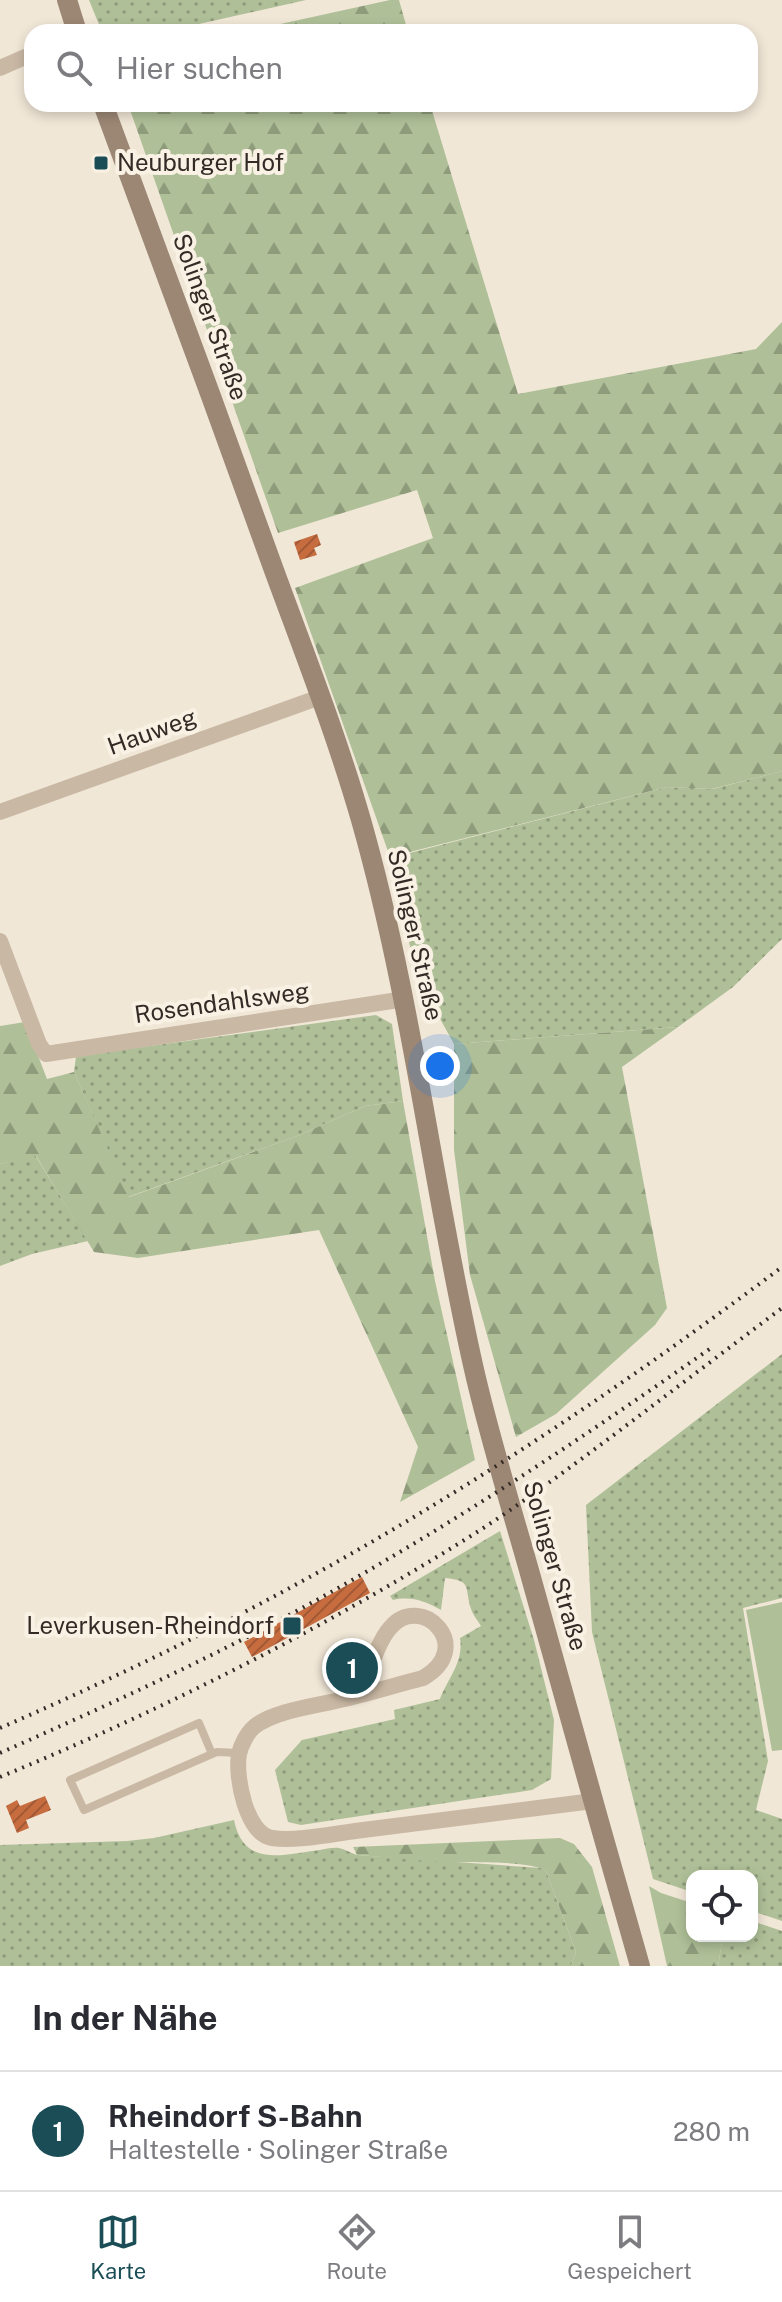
<!DOCTYPE html>
<html lang="de">
<meta charset="utf-8">
<style>
:root{--surface:#fff;--page:#f7f7f7;--text:#2b2b33;--muted:#7c7c81;--line:#e1e1e2;--accent:#1b4d56}
body{margin:0;font-family:"Public Sans",sans-serif;background:var(--page);color:var(--text)}
.controls{position:absolute;right:24px;bottom:24px;display:grid;overflow:hidden;border-radius:16px;box-shadow:0 4px 12px #0003}
.controls button{width:72px;height:72px;display:grid;place-items:center;padding:0;border:0;border-bottom:2px solid var(--line);background:var(--surface);color:var(--text);font:40px sans-serif}
.you{position:absolute;left:440px;top:1066px;width:28px;height:28px;margin:-20px;border:6px solid #fff;border-radius:50%;background:#1a73e8;box-shadow:0 0 0 12px #1a73e833}
.badge{display:grid;place-items:center;width:52px;height:52px;border-radius:50%;background:var(--accent);color:#fff;font-size:26px;font-weight:700}
.pin{position:absolute;translate:-50% -50%;border:4px solid #fff;box-shadow:0 2px 8px #0006}
.list{margin:0;padding:0;list-style:none}
h2{display:flex;justify-content:space-between;align-items:center;height:104px;margin:0;padding:0 32px;font-size:34px}
h2 small{font-size:26px;font-weight:400;color:var(--muted)}
.list li{display:grid;grid-template-columns:52px 1fr auto;gap:24px;align-items:center;box-sizing:border-box;height:120px;padding:0 32px;border-top:2px solid var(--line)}
.list b{display:block;font-size:30px;white-space:nowrap}
.list p{margin:0;font-size:26px;white-space:nowrap;color:var(--muted)}
.list em{font-size:26px;font-style:normal;color:var(--muted)}
.icon{flex:none;width:44px;height:44px;fill:none;stroke:currentColor;stroke-width:2;stroke-linecap:round;stroke-linejoin:round}
.map{position:relative;flex:none;width:782px;height:1966px;overflow:hidden}
.search{position:absolute;background:var(--surface);box-shadow:0 4px 12px #0003;left:24px;right:24px;top:24px;height:88px;display:flex;align-items:center;gap:20px;box-sizing:border-box;padding:0 28px;border-radius:24px;color:var(--muted);font-size:30px}
.sheet{height:224px;background:var(--surface)}
nav{display:flex;justify-content:space-around;align-items:center;box-sizing:border-box;height:112px;border-top:2px solid var(--line);background:var(--surface);font-size:22px;color:var(--muted)}
nav a{display:grid;justify-items:center;gap:4px}
nav .on{color:var(--accent)}
.map>svg:first-child{display:block}
.grass{fill:url(#grass-dots)}
.forest{fill:url(#forest-firs)}
.park{fill:#afc098}
.building{fill:url(#building-hatch)}
.lines{fill:none;stroke-linecap:round;stroke-linejoin:round}
.service{stroke:#c9b8a4;stroke-width:8}
.minor{stroke:#c9b8a4;stroke-width:16}
.secondary{stroke:#9c8775;stroke-width:20}
.rail{stroke:#342b26;stroke-width:4;stroke-dasharray:2 6;stroke-linecap:butt}
.poi-dot{fill:#1b4d56;stroke:#f9f1e4;stroke-width:3}
.labels{text-anchor:middle;stroke-width:8;stroke-linejoin:round;paint-order:stroke}
.poi-label{font-size:24px;fill:#342b26;stroke:#f9f1e4;text-anchor:start}
.street-label{font-size:24px;fill:#342b26;stroke:#f9f1e4}
</style>
<div class="map">
<svg width="782" height="1966" viewBox="0 0 782 1966">
<defs>
<pattern id="grass-dots" width="8" height="8" patternUnits="userSpaceOnUse" patternTransform="scale(2)"><rect width="8" height="8" fill="#afc098"/><path d="M2 2h.1M6 6h.1" fill="none" stroke="#8f9c7c" stroke-width="1.8" stroke-linecap="round"/></pattern>
<pattern id="forest-firs" width="22" height="20" patternUnits="userSpaceOnUse" patternTransform="scale(2)"><rect width="22" height="20" fill="#afc098"/><path d="M5 1l3.5 6h-7zM16 11l3.5 6h-7z" fill="#8f9c7c"/></pattern>
<pattern id="building-hatch" width="6" height="6" patternUnits="userSpaceOnUse" patternTransform="scale(2)"><rect width="6" height="6" fill="#c76c3f"/><path d="M-1 1l2-2M0 6l6-6M5 7l2-2" fill="none" stroke="#a25935"/></pattern>
</defs>
<rect width="100%" height="100%" fill="#f1e7d7"/>
<path class="grass" d="M89 0H306L163 32H102Z
M782 771V939L733 987 678 1027 454 1044 417 977 390 858 667 787 713 789Z
M376 1015 392 1024 403 1101 365 1106 297 1136 128 1197 74 1072 76 1056Z
M35 1155 88 1241 32 1254 0 1266V1164Z
M782 1354V1598L743 1608 768 1761 756 1810 782 1819V1921L752 1911V1876H692V1892L653 1879 592 1632 586 1505Z
M500 1531 534 1640 554 1720 551 1779 532 1790 301 1825 288 1822 275 1770 302 1740 395 1719 394 1710 440 1699C448 1678 464 1662 460 1638L481 1626C478 1621 473 1615 471 1609 464 1587 473 1581 445 1578L441 1610C425 1601 411 1596 393 1600L390 1596Z
M234 1820C244 1869 284 1854 320 1850 326 1849 333 1847 339 1848 345 1849 351 1853 357 1855L541 1868 546 1871 576 1952 571 1966H0V1845L127 1841 154 1838Z
M752 1921 782 1931V1966H718L723 1936H752Z"/>
<path class="forest" d="M390 0H399L408 32H244Z
M128 104H430L518 394 756 349 782 322V771L712 789 667 787 390 857 295 588 433 538 417 490 278 533Z
M25 1022 47 1079 74 1072 129 1197 297 1136 365 1106 403 1101 435 1281 475 1460 400 1502 418 1447 319 1230 138 1258 94 1252 36 1156 0 1164V1026Z
M678 1027 622 1067 667 1308 655 1325 556 1414 516 1437 470 1275 454 1150V1044Z
M560 1838 574 1844 592 1867 620 1966H571L576 1952 546 1871C529 1860 469 1863 446 1862 416 1861 386 1857 357 1855L353 1847Z
M649 1886 661 1893 692 1903V1936H723L718 1966H667Z"/>
<path class="park" d="M782 1602V1750L772 1751 746 1610Z"/>
<path class="building" d="M317 534 321 545 314 548 317 555 300 560 294 542Z
M362 1577 370 1593 252 1657 244 1642Z
M45 1796 51 1810 26 1820 29 1828 17 1833 6 1806 17 1800 20 1806Z"/>
<g class="lines">
<path class="service" d="M212 1754 199 1723 70 1780 84 1810 212 1754 217 1752 239 1753"/>
<path class="minor" d="M0 68 32 54
M0 812 320 697
M0 941 39 1044 46 1054 405 999
M359 1695C369 1675 376 1644 390 1628 421 1591 477 1647 423 1678 395 1685 368 1694 340 1700 316 1706 273 1711 254 1727 247 1733 241 1745 239 1754 235 1776 246 1834 272 1838 296 1842 337 1833 363 1830 439 1821 516 1811 593 1801"/>
<path class="secondary" d="M67 0 77 32
M103 104C160 256 216 409 271 562 302 647 336 733 361 820 412 999 432 1183 473 1365 489 1437 512 1509 532 1581 568 1709 603 1838 640 1966"/>
<path class="rail" d="M0 1728C76 1695 151 1660 225 1622 421 1522 606 1399 782 1267
M0 1753C122 1699 244 1643 359 1576 480 1506 597 1428 711 1348
M0 1777C165 1709 323 1629 474 1534 518 1506 561 1474 603 1443 663 1398 722 1353 782 1308"/>
</g>
<g class="poi-dot">
<rect x="93" y="155" width="16" height="16" rx="4"/>
<rect x="282" y="1616" width="20" height="20" rx="4"/>
</g>
<g class="labels">
<g class="poi-label">
<text x="117" y="171">Neuburger Hof</text>
<text x="274" y="1634" text-anchor="end">Leverkusen-Rheindorf</text>
</g>
<g class="street-label">
<text transform="translate(210 317) rotate(70)" y="8">Solinger Straße</text>
<text transform="translate(152 732) rotate(-20)" y="8">Hauweg</text>
<text transform="translate(415 935) rotate(77)" y="8">Solinger Straße</text>
<text transform="translate(222 1003) rotate(-8)" y="8">Rosendahlsweg</text>
<text transform="translate(555 1566) rotate(74)" y="8">Solinger Straße</text>
</g>
</g>
</svg>
<div class="controls">
<button><svg class="icon" aria-label="locate" viewBox="0 0 24 24"><circle cx="12" cy="12" r="6"/><path d="M12 2v4M12 18v4M2 12h4M18 12h4"/></svg></button>
</div>
<div class="you"></div>
<div class="pin badge" style="left:352px;top:1668px">1</div>
<div class="search"><svg class="icon" aria-label="search" viewBox="0 0 24 24"><circle cx="10" cy="10" r="6"/><path d="M15 15l6 6"/></svg>Hier suchen</div>
</div>
<section class="sheet">
<h2>In der Nähe<small></small></h2>
<ul class="list">
<li><span class="badge">1</span><div><b>Rheindorf S-Bahn</b><p>Haltestelle · Solinger Straße</p></div><em>280 m</em></li>
</ul>
</section>
<nav>
<a class="on"><svg class="icon" aria-label="map" viewBox="0 0 24 24"><path d="M3 6l6-2 6 2 6-2v14l-6 2-6-2-6 2zM9 4v14M15 6v14"/></svg>Karte</a>
<a><svg class="icon" aria-label="directions" viewBox="0 0 24 24"><path d="M12 3l9 9-9 9-9-9zM9 14v-3h6M13 9l2 2-2 2"/></svg>Route</a>
<a><svg class="icon" aria-label="saved" viewBox="0 0 24 24"><path d="M7 4h10v16l-5-4-5 4z"/></svg>Gespeichert</a>
</nav>
